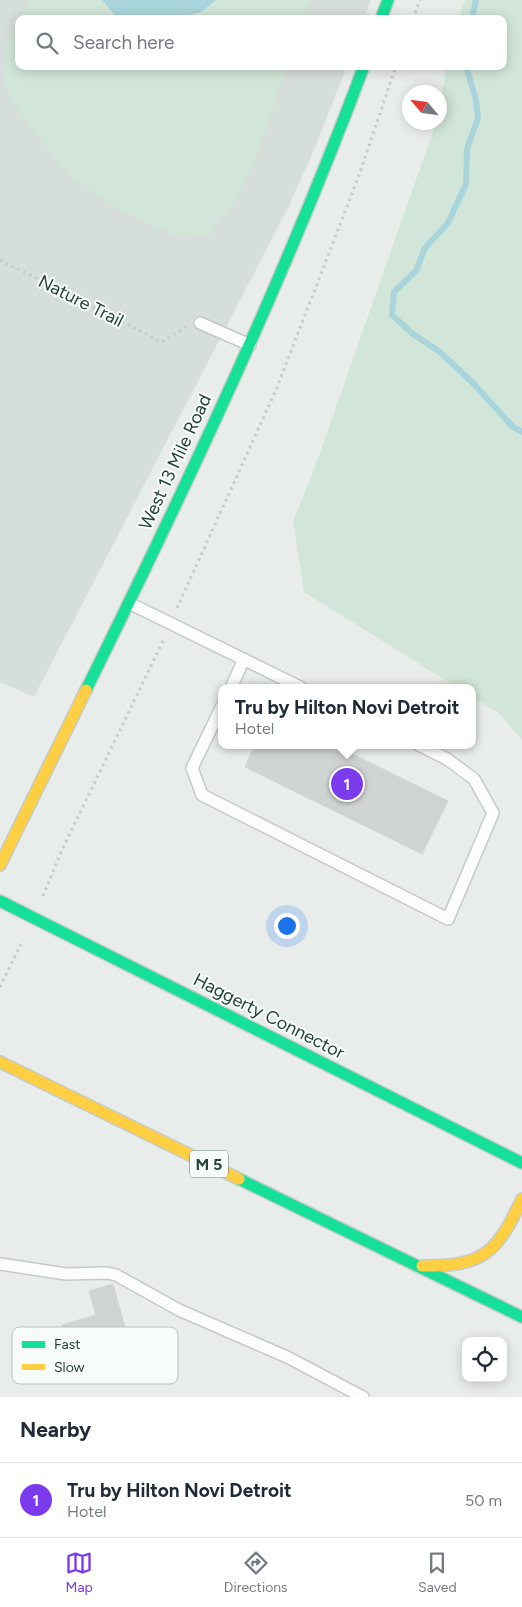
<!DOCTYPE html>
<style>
:root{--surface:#fff;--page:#f2f2f3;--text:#1f2937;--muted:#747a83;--line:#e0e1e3;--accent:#7c3aed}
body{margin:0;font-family:Figtree,sans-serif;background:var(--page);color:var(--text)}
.controls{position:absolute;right:15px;bottom:15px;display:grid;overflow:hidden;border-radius:10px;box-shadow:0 2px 12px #0003}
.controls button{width:45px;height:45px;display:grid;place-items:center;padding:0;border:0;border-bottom:1px solid var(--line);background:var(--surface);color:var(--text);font:25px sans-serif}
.compass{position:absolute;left:402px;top:85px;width:45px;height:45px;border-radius:50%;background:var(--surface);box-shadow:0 2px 12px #0003;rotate:298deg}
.you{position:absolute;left:286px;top:925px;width:18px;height:18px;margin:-12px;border:4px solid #fff;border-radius:50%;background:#1a73e8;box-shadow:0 0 0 8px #1a73e833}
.badge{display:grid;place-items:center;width:32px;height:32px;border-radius:50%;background:var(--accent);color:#fff;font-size:16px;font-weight:700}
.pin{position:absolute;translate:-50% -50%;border:2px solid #fff;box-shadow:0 1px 5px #0006}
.popup{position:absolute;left:218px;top:684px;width:258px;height:65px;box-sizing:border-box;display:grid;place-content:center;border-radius:10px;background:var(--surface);filter:drop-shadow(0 1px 4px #0005);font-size:16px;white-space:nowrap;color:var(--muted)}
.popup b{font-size:19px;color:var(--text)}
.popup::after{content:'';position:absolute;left:50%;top:100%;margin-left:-10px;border:10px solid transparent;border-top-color:var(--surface)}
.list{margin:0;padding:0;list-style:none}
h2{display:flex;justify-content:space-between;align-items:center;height:65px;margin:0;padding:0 20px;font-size:21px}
h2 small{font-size:16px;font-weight:400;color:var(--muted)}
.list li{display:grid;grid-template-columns:32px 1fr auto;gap:15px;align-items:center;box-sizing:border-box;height:75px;padding:0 20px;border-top:1px solid var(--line)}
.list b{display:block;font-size:19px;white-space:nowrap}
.list p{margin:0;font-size:16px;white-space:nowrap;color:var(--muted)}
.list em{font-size:16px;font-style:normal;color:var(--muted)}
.icon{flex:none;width:28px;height:28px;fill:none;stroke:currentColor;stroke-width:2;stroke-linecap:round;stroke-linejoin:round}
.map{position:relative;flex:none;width:522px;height:1397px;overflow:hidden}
.search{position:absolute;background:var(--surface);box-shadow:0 2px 12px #0003;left:15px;right:15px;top:15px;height:55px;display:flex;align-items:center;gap:12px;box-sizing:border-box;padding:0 18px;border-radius:10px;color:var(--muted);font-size:19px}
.sheet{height:140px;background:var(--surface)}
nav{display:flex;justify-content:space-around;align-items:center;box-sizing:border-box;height:70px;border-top:1px solid var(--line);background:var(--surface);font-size:14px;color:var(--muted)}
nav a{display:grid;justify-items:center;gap:2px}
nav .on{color:var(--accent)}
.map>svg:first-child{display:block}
.built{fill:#d6dedb}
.green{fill:#d1e6d8}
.water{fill:#a9d4db}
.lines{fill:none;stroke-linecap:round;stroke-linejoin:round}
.stream{stroke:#a9d4db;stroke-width:6}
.building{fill:#cfd4d2;stroke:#d1d6d4}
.lane-casing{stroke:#c5cac8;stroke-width:14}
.fast-casing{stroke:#c3cbc8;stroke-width:14}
.slow-casing{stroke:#c3cbc8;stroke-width:14}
.path{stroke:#c3ccca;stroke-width:3;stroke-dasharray:2.5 4;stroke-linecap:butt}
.lane{stroke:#fcfcfc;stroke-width:11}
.fast{stroke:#16e098;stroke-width:11}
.slow{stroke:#ffcf43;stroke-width:11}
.labels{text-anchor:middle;stroke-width:4;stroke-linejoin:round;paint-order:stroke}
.shield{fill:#f7fbf9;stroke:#637a73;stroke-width:1}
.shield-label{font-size:16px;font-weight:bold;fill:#24423a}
.street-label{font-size:18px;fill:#24423a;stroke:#f7fbf9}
.key{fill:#f7fbf9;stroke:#b8c4c0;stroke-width:1}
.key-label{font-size:14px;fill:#24423a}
</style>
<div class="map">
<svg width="522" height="1397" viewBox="0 0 522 1397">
<rect width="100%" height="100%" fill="#e8edeb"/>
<path class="built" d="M0 0H371L364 19H19V66H347L317 143 289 206 34 697 0 682Z"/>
<path class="green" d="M30 0H102L118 19H20Z
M216 0H310L303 19H172L201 12Z
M465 0H522V740L500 714 472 697V688H458L304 592 293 521 311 478 436 123 440 122V104L447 66H503V19H458Z
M19 20V66H287L254 161 232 206 207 236 172 234 121 210 68 174 24 118 4 84 7 43Z"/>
<path class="water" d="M102 0H216L201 12 172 19H118Z"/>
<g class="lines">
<path class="stream" d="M472 19 476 0
M466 66 476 100 478 118 467 149 466 184 448 223 425 248 416 271 394 292 392 315 413 334 440 352 474 384 513 427 522 432"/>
</g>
<path class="building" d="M255 745H334L448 801 422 854 245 767Z
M113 1284 129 1342 72 1359 62 1325 96 1315 89 1291Z"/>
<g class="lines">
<g class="lane-casing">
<path id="lane" d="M200 323 250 345
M129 603 302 688
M231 688 244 659
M222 706 192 768 202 795 448 919 493 813 474 779 447 759 419 745
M0 1264 66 1274 107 1273 116 1275 179 1310 287 1357 363 1397"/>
</g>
<g class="fast-casing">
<path id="fast" d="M381 19 388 0
M86 690C187 485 284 280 364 66
M0 901 522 1163
M239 1179 522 1317"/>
</g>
<g class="slow-casing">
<path id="slow" d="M0 865 86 690
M0 1062 239 1179
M422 1266C484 1266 496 1254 522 1199"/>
</g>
<path class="path" d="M413 19 420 0
M0 260 162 342 186 327
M177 608 276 390 358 178 396 66
M43 896 61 852 165 637
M0 987 23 940"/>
<use href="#lane" class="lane"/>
<use href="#fast" class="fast"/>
<use href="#slow" class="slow"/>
</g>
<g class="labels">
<rect class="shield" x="190" y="1150.5" width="38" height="27" rx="4"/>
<g class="shield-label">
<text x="209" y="1170">M 5</text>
</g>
<g class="street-label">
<text transform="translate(81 301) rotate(27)" y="6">Nature Trail</text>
<text transform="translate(175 462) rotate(-65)" y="6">West 13 Mile Road</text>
<text transform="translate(269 1016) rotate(27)" y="6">Haggerty Connector</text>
</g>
</g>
<rect x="12" y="1327" width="166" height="57" rx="8" class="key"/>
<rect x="22" y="1341" width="23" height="7" fill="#16e098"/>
<rect x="22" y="1364" width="23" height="6" fill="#ffcf43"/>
<g class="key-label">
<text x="54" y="1349">Fast</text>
<text x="54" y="1372">Slow</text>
</g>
</svg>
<div class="controls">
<button><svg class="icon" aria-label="locate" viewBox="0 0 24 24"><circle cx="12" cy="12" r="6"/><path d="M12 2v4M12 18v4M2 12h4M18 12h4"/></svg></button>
</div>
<svg class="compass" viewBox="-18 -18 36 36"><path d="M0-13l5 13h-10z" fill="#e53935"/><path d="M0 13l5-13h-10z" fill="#747a83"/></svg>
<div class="you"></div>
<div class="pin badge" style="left:347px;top:784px">1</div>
<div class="popup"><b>Tru by Hilton Novi Detroit</b>Hotel</div>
<div class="search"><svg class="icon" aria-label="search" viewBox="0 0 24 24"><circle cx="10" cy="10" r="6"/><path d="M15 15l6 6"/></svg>Search here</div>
</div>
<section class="sheet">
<h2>Nearby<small></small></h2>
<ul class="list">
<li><span class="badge">1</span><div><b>Tru by Hilton Novi Detroit</b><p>Hotel</p></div><em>50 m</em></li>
</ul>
</section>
<nav>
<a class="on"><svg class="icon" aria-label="map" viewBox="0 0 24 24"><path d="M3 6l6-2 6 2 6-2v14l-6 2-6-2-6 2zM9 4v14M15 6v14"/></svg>Map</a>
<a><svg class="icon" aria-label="directions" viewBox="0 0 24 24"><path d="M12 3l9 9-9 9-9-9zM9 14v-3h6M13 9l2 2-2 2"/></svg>Directions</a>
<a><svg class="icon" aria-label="saved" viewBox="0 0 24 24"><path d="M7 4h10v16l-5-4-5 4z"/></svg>Saved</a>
</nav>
